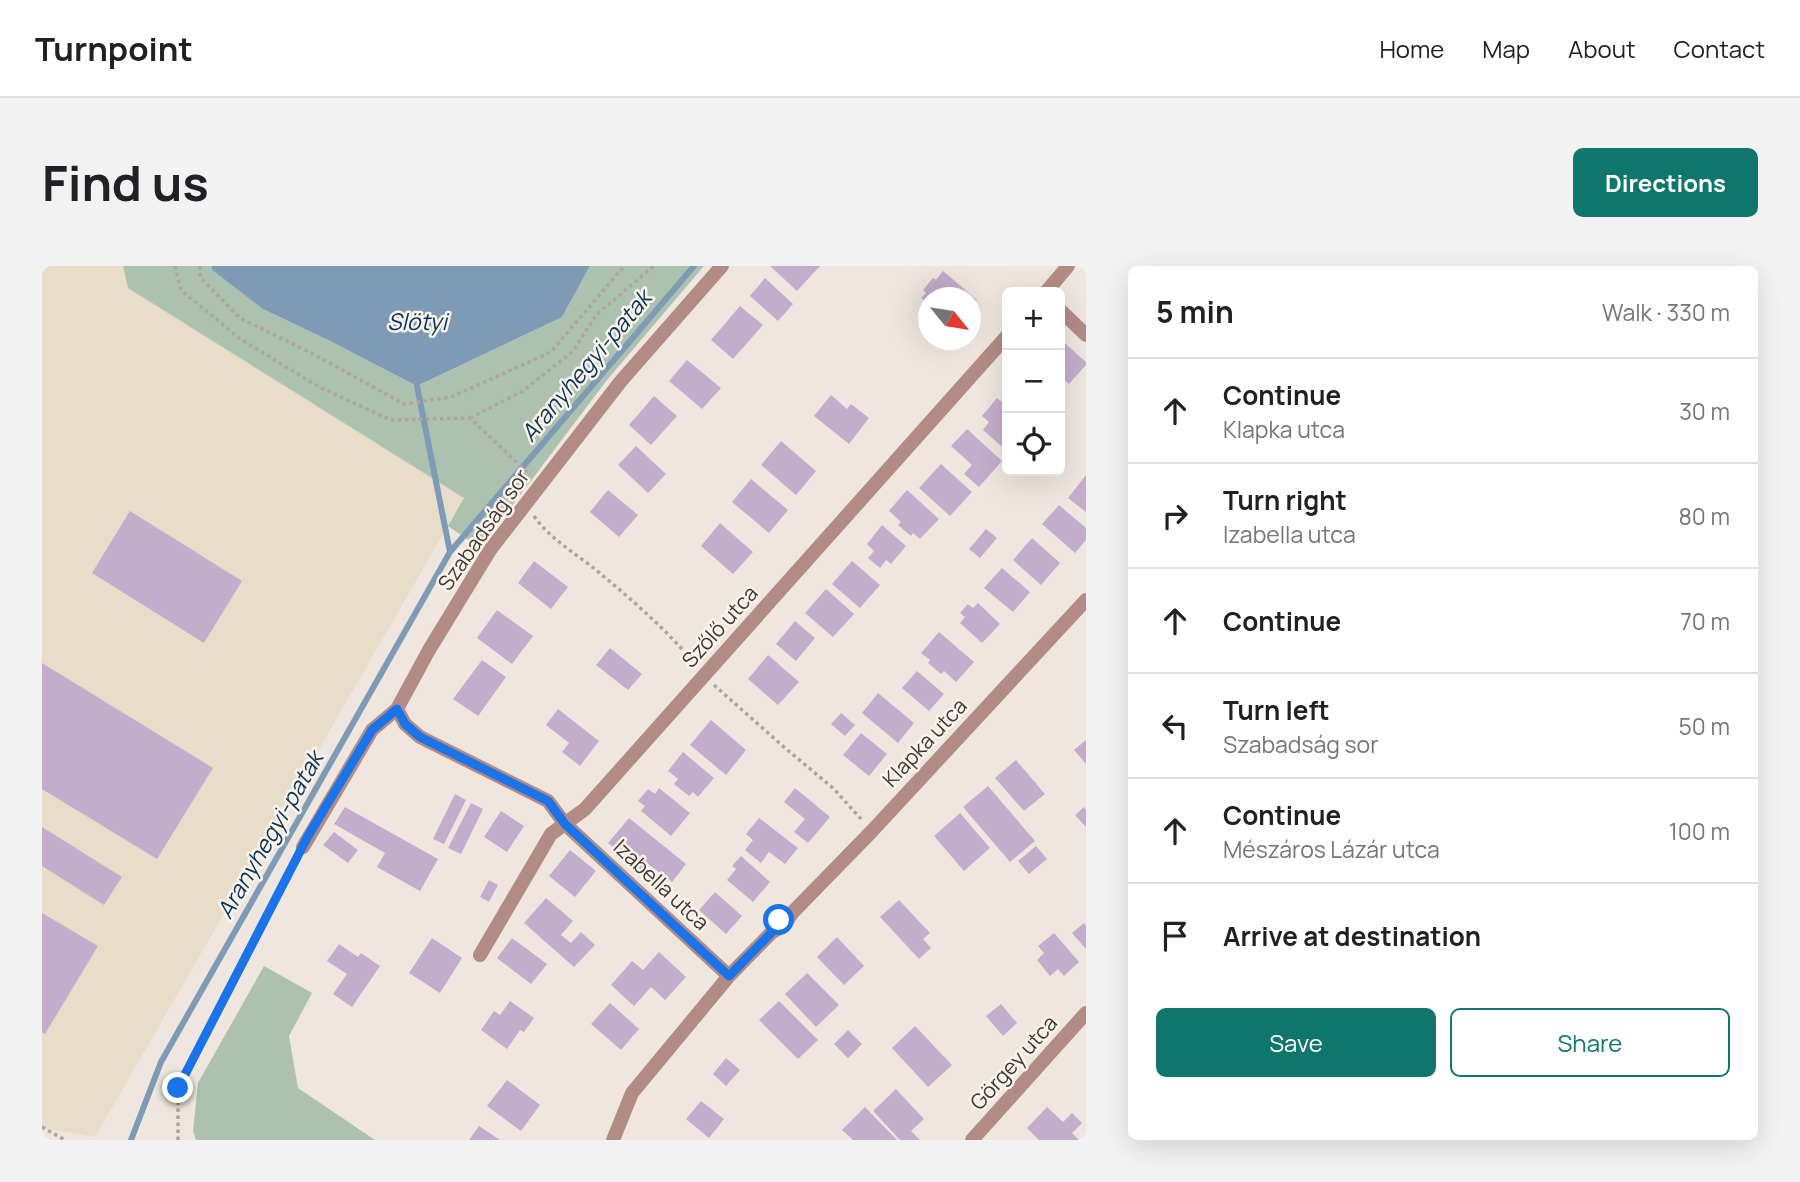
<!DOCTYPE html>
<meta charset="utf-8">
<style>
:root{--surface:#fff;--page:#f2f2f2;--text:#202124;--muted:#757577;--line:#e0e0e0;--accent:#0f766e}
body{margin:0;font-family:Manrope,sans-serif;background:var(--page);color:var(--text)}
.controls{position:absolute;right:21px;top:21px;display:grid;overflow:hidden;border-radius:10px;box-shadow:0 7px 28px #0002}
.controls button{width:63px;height:63px;display:grid;place-items:center;padding:0;border:0;border-bottom:2px solid var(--line);background:var(--surface);color:var(--text);font:35px sans-serif}
.compass{position:absolute;left:876px;top:21px;width:63px;height:63px;border-radius:50%;background:var(--surface);box-shadow:0 7px 28px #0002;rotate:120deg}
.stop{position:absolute;width:21px;height:21px;margin:-16px;border:5px solid #1a73e8;border-radius:50%;background:#fff}
.stop.end{background:#1a73e8;border-color:#fff;box-shadow:0 2px 7px #0008}
.list{margin:0;padding:0;list-style:none}
h2{display:flex;justify-content:space-between;align-items:center;height:91px;margin:0;padding:0 28px;font-size:30px}
h2 small{font-size:23px;font-weight:400;color:var(--muted)}
.list li{display:grid;grid-template-columns:46px 1fr auto;gap:21px;align-items:center;box-sizing:border-box;height:105px;padding:0 28px;border-top:2px solid var(--line)}
.list b{display:block;font-size:26px;white-space:nowrap}
.list p{margin:0;font-size:23px;white-space:nowrap;color:var(--muted)}
.list em{font-size:23px;font-style:normal;color:var(--muted)}
.actions{display:flex;gap:14px;padding:21px 28px}
.actions a{flex:1;padding:16px 0;border:2px solid var(--accent);border-radius:10px;text-align:center;font-size:24px;color:var(--accent)}
.actions .main{background:var(--accent);color:#fff}
.icon{flex:none;width:38px;height:38px;fill:none;stroke:currentColor;stroke-width:2;stroke-linecap:round;stroke-linejoin:round}
.map{position:relative;flex:none;width:1044px;height:874px;overflow:hidden;border-radius:10px}
header{display:flex;align-items:center;gap:42px;box-sizing:border-box;height:98px;padding:0 35px;background:var(--surface);border-bottom:2px solid var(--line)}
header strong{font-size:33px}
nav{display:flex;gap:38px;margin-inline-start:auto;font-size:24px}
.intro{display:flex;align-items:center;justify-content:space-between;box-sizing:border-box;height:168px;padding:0 42px}
h1{margin:0;font-size:49px}
.button{padding:18px 32px;border-radius:10px;background:var(--accent);color:#fff;font-size:24px;font-weight:700}
main{display:flex;gap:42px;padding:0 42px}
aside{flex:1;background:var(--surface);border-radius:10px;box-shadow:0 7px 28px #0002}
.map>svg:first-child{display:block}
.industrial{fill:#e7ddc8}
.green{fill:#acc1b0}
.water{fill:#7f9ab5}
.lines{fill:none;stroke-linecap:round;stroke-linejoin:round}
.stream{stroke:#7f9ab5;stroke-width:6}
.building{fill:#c3adcc}
.path{stroke:#ada6a0;stroke-width:3.5;stroke-dasharray:3.5 3.5;stroke-linecap:butt}
.minor{stroke:#b38b85;stroke-width:14}
.route{stroke:#1a73e8;stroke-width:9}
.labels{text-anchor:middle;stroke-width:5;stroke-linejoin:round;paint-order:stroke}
.street-label{font-size:21px;fill:#3c3835;stroke:#fcf4ec}
.water-label{font-size:23px;font-style:italic;fill:#063458;stroke:#fcf4ec}
</style>
<header>
<strong>Turnpoint</strong>
<nav><a>Home</a><a>Map</a><a>About</a><a>Contact</a></nav>
</header>
<div class="intro"><h1>Find us</h1><a class="button">Directions</a></div>
<main>
<div class="map">
<svg width="1044" height="874" viewBox="0 0 1044 874">
<rect width="100%" height="100%" fill="#efe7df"/>
<path class="industrial" d="M0 0H81L87 22 422 232 53 871 0 862Z"/>
<path class="green" d="M81 0H170V4L221 43 288 75 375 120 520 51 548 0H662L565 114 438 282 406 260 422 232 86 22Z
M222 700 270 727 247 770 256 822 333 874H154L151 865 156 817Z"/>
<path class="water" d="M170 0H548L520 51 375 120 288 75 221 43 170 4Z"/>
<g class="lines">
<path class="stream" d="M375 120 408 286
M89 874 119 796 408 286 652 0"/>
</g>
<path class="building" d="M728 0H778L755 25Z
M901 5 935 34 929 42V32H887V38L879 32 884 27 881 24 891 12 894 14Z
M723 12 751 38 736 55 708 30Z
M698 40 721 59 691 93 669 74Z
M1018 73 1044 96V99L1027 118 1018 110Z
M645 94 679 122 660 143 627 115Z
M789 129 805 143 809 138 827 152 807 178 772 150Z
M612 130 635 150 609 179 587 159Z
M955 132 965 140V173L959 180 941 164 947 156 940 150Z
M925 163 960 195 937 221 922 208 930 199 909 180Z
M739 175 774 205 754 229 719 199Z
M594 180 624 208 606 227 576 199Z
M899 198 930 226 908 250 877 222Z
M1044 209V246L1026 232Z
M709 213 746 244 727 267 690 236Z
M566 224 596 249 577 271 548 246Z
M865 224 897 253 878 273 871 267 869 270 856 259 859 256 847 245Z
M1017 239 1044 262V274L1033 287 1000 258Z
M88 245 200 315 162 377 50 307Z
M678 257 711 286 691 308 659 280Z
M840 259 864 280 849 298 844 294 838 302 826 292 832 285 825 278Z
M944 263 955 272 938 292 927 283Z
M990 272 1018 297 999 319 971 294Z
M492 295 526 321 509 343 476 317Z
M810 295 838 319 818 342 790 318Z
M960 302 988 326 971 346 942 322Z
M784 323 812 348 791 371 763 347Z
M936 337 958 358 940 377 918 357 923 351 918 347 926 338 931 342Z
M455 344 491 370 470 398 435 372Z
M753 355 773 372 754 395 734 378Z
M897 366 932 396 914 416 902 405 899 408 886 397 888 394 879 387Z
M568 382 600 408 586 424 554 399Z
M726 389 757 416 736 439 706 413Z
M440 394 464 411 436 450 411 433Z
M0 397 171 502 115 593 0 523Z
M875 405 902 428 887 445 860 422Z
M836 427 872 457 856 477 820 447Z
M516 443 557 475 538 500 520 486 527 477 504 459Z
M799 447 813 459 803 470 789 458Z
M669 454 704 484 684 509 648 479Z
M819 467 845 488 827 510 801 489Z
M1044 474V498L1032 484Z
M641 486 672 512 656 531 651 526 647 530 632 518 636 513 626 505Z
M974 494 1003 528 982 545 953 512Z
M946 520 993 575 968 596 921 541Z
M617 522 648 547 629 570 599 545 603 540 596 535 606 523 613 528Z
M753 522 788 551 766 577 752 566 763 553 742 536Z
M413 528 424 534 402 578 391 573Z
M429 537 441 543 419 588 406 582Z
M303 541 396 593 378 625 335 601 343 587 292 558Z
M1042 541 1044 544V561L1033 549Z
M459 545 482 560 465 586 442 571Z
M918 547 948 582 922 605 892 570Z
M587 552 644 598 630 616 606 598 600 605 566 577Z
M717 552 756 582 743 598 727 586 719 597 703 584 711 574 704 568Z
M0 561 80 611 62 639 0 600Z
M292 566 316 584 306 597 281 579Z
M994 580 1005 593 987 608 976 595Z
M528 584 554 605 533 631 507 610Z
M699 590 728 616 711 636 685 614 694 603 690 600Z
M447 614 456 619 447 636 438 631Z
M673 626 700 650 684 668 657 644Z
M504 632 531 655 519 669 529 677 539 666 553 679 532 701 482 657Z
M857 634 888 667 881 673 889 682 877 693 838 651Z
M0 647 56 680 3 768 0 766Z
M1042 657 1044 660V683L1030 667Z
M1012 667 1037 696 1022 710 1016 703 1008 710 995 694 1002 687 996 680Z
M795 671 822 700 802 719 775 691Z
M390 672 420 692 398 727 367 707Z
M470 672 505 698 489 718 455 692Z
M297 678 316 691 319 687 338 700 310 741 291 728 305 708 285 695Z
M617 686 644 711 623 734 609 721 592 740 569 719 590 695 601 704Z
M765 707 797 739 774 761 743 728Z
M468 735 492 752 482 766 478 764 465 783 439 764 452 745 458 749Z
M737 735 776 774 756 793 717 754Z
M568 737 597 763 579 784 549 758Z
M959 738 975 757 961 770 944 750Z
M873 760 910 799 886 821 850 782Z
M806 764 820 778 806 792 792 778Z
M684 792 698 804 684 820 671 808Z
M465 814 498 839 479 865 445 840Z
M854 823 882 853 869 865 878 874H858L831 845Z
M659 835 682 853 667 872 644 853Z
M823 841 855 874H811L800 864Z
M1005 841 1021 856 1030 847 1040 857 1030 867 1037 874H997L985 862Z
M437 860 458 874H427Z"/>
<g class="lines">
<path class="path" d="M133 0 139 24 197 72 277 121 349 154 428 152 486 207
M158 0V11L198 52 273 89 362 138 409 131 509 86 582 0
M428 152 481 125 531 85 554 49 612 0
M492 250C507 272 533 287 554 304 589 333 624 363 653 398
M672 419 743 482 791 522 819 553
M0 861 23 874
M136 874V823L254 594"/>
<path class="minor" d="M1004 26 1026 0
M1018 44 1044 69
M355 443 363 458 378 471 506 535 523 558 687 710
M261 581 330 464 355 443 387 384 448 284 579 115 680 0
M729 667 742 659 751 646 830 565 1044 334
M438 689 509 568 543 543 965 70
M571 874 590 827 687 710 729 667 734 660
M930 874 1044 747"/>
</g>
<g class="lines">
<path class="route" d="M136 822 266 570 330 464 355 443 363 458 378 471 506 535 523 558 687 710 729 667 737 654"/>
</g>
<g class="labels">
<g class="street-label">
<text transform="translate(442 264) rotate(-55)" y="7">Szabadság sor</text>
<text transform="translate(678 361) rotate(-48)" y="7">Szőlő utca</text>
<text transform="translate(883 477) rotate(-47)" y="7">Klapka utca</text>
<text transform="translate(619 619) rotate(43)" y="7">Izabella utca</text>
<text transform="translate(972 797) rotate(-48)" y="7">Görgey utca</text>
</g>
<g class="water-label">
<text x="375" y="64">Slötyi</text>
<text transform="translate(544 100) rotate(-50)" y="8">Aranyhegyi-patak</text>
<text transform="translate(228 569) rotate(-60)" y="8">Aranyhegyi-patak</text>
</g>
</g>
</svg>
<div class="controls">
<button>+</button>
<button>−</button>
<button><svg class="icon" aria-label="locate" viewBox="0 0 24 24"><circle cx="12" cy="12" r="6"/><path d="M12 2v4M12 18v4M2 12h4M18 12h4"/></svg></button>
</div>
<svg class="compass" viewBox="-18 -18 36 36"><path d="M0-13l5 13h-10z" fill="#e53935"/><path d="M0 13l5-13h-10z" fill="#757577"/></svg>
<div class="stop" style="left:737px;top:654px"></div>
<div class="stop end" style="left:136px;top:822px"></div>
</div>
<aside>
<h2>5 min<small>Walk · 330 m</small></h2>
<ul class="list">
<li><svg class="icon" aria-label="ahead" viewBox="0 0 24 24"><path d="M12 20V5M6 11l6-6 6 6"/></svg><div><b>Continue</b><p>Klapka utca</p></div><em>30 m</em></li>
<li><svg class="icon" aria-label="right" viewBox="0 0 24 24"><path d="M7 20v-9h11M14 6l5 5-5 5"/></svg><div><b>Turn right</b><p>Izabella utca</p></div><em>80 m</em></li>
<li><svg class="icon" aria-label="ahead" viewBox="0 0 24 24"><path d="M12 20V5M6 11l6-6 6 6"/></svg><div><b>Continue</b></div><em>70 m</em></li>
<li><svg class="icon" aria-label="left" viewBox="0 0 24 24"><path d="M17 20v-9H6M10 6l-5 5 5 5"/></svg><div><b>Turn left</b><p>Szabadság sor</p></div><em>50 m</em></li>
<li><svg class="icon" aria-label="ahead" viewBox="0 0 24 24"><path d="M12 20V5M6 11l6-6 6 6"/></svg><div><b>Continue</b><p>Mészáros Lázár utca</p></div><em>100 m</em></li>
<li><svg class="icon" aria-label="arrive" viewBox="0 0 24 24"><path d="M6 21V4h12l-3 4 3 4H6"/></svg><div><b>Arrive at destination</b></div></li>
</ul>
<div class="actions"><a class="main">Save</a><a>Share</a></div>
</aside>
</main>
